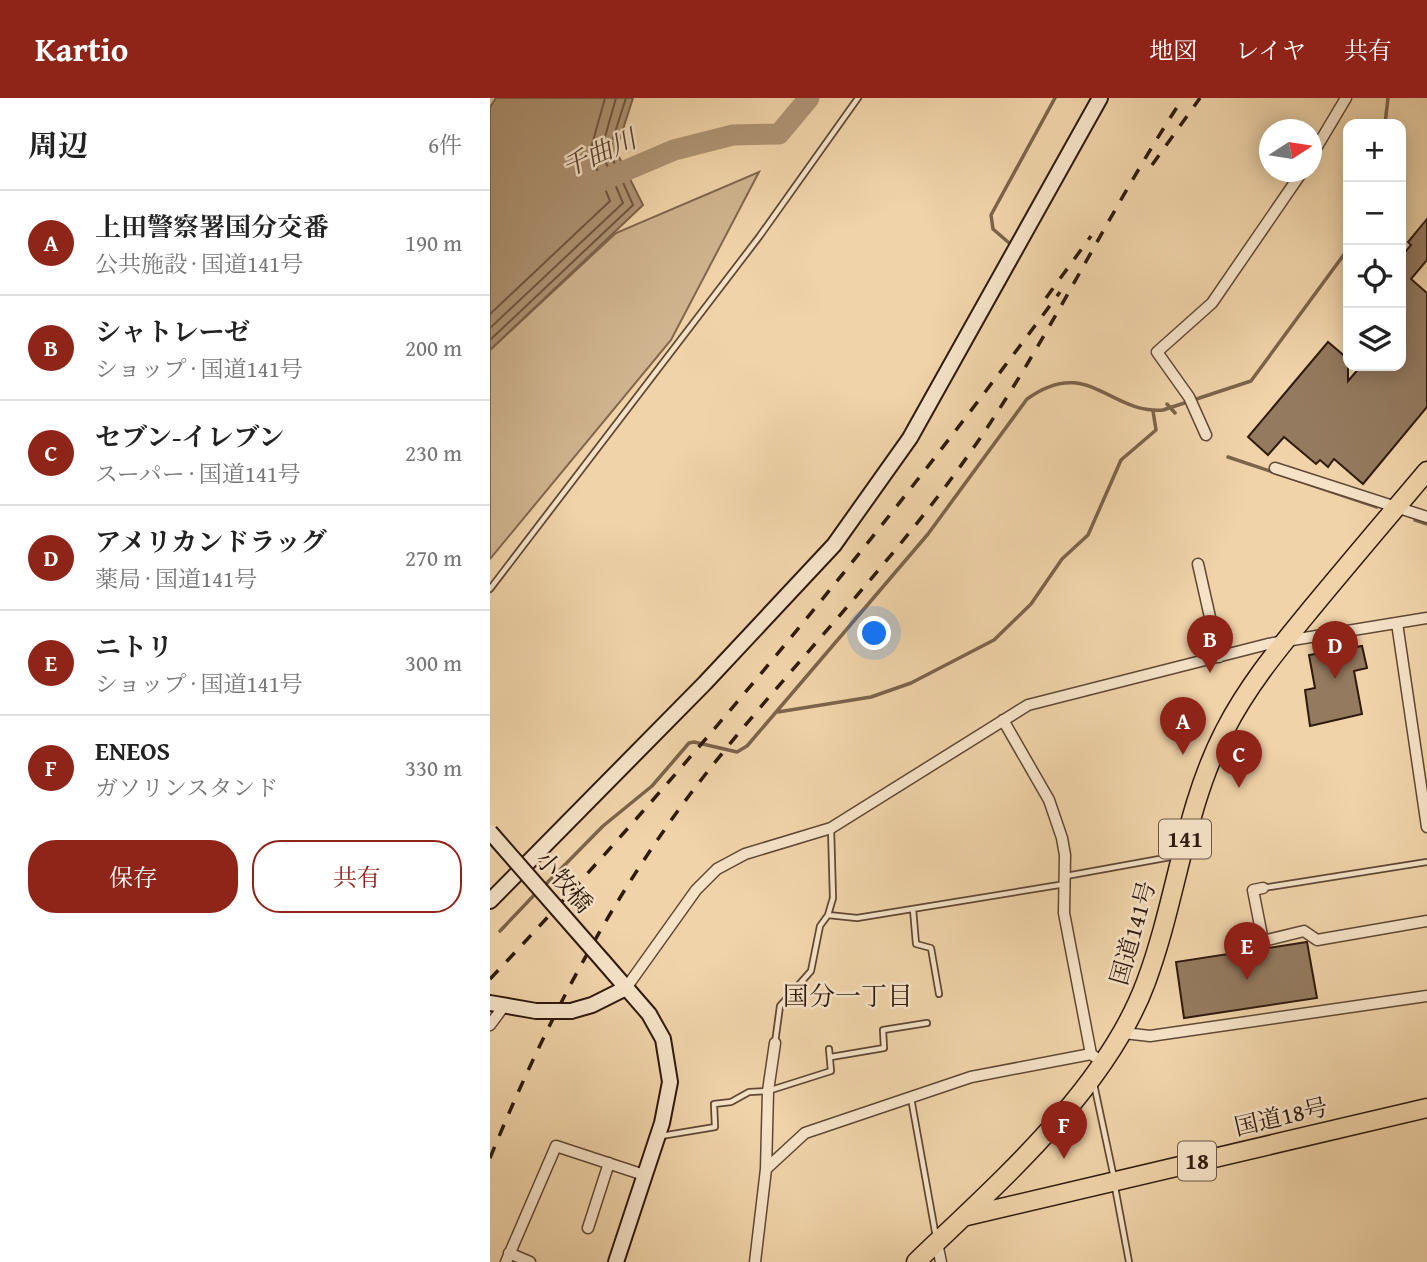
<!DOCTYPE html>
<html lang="ja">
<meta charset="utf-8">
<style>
:root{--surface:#fff;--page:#f6f6f6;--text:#222;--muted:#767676;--line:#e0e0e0;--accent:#8f2418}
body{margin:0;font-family:"Gentium Book Plus","Noto Serif JP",serif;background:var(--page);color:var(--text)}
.controls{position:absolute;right:21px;top:21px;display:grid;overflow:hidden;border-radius:14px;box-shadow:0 4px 18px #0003}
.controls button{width:63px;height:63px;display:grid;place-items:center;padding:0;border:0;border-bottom:2px solid var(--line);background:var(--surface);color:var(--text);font:35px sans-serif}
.compass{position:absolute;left:769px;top:21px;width:63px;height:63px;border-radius:50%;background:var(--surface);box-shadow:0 4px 18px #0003;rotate:78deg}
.you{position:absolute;left:385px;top:536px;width:24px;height:24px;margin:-18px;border:5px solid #fff;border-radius:50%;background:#1a73e8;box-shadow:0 0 0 10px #1a73e833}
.badge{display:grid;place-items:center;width:46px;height:46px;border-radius:50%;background:var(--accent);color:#fff;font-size:23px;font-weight:700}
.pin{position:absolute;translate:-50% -58px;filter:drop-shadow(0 2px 4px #0008)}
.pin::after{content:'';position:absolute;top:37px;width:24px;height:21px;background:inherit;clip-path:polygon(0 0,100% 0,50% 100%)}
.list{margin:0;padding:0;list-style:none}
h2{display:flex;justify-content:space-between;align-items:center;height:91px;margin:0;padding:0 28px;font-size:30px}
h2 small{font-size:23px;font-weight:400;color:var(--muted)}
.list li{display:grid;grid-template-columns:46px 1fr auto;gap:21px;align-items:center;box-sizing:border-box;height:105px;padding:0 28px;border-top:2px solid var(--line)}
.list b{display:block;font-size:26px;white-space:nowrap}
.list p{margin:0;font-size:23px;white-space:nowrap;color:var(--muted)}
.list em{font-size:23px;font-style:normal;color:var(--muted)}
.actions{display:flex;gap:14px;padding:21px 28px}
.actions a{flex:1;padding:16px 0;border:2px solid var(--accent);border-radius:28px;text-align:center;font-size:24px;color:var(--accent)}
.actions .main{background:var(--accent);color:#fff}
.icon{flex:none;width:38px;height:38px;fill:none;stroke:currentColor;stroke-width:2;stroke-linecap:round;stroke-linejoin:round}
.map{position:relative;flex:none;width:937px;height:1164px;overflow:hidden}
header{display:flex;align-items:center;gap:42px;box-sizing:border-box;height:98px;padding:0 35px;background:var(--accent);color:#fff}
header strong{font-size:33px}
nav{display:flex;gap:38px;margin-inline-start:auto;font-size:24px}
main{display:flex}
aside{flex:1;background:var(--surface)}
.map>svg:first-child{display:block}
.green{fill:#cfb48f;stroke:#80674e;stroke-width:2}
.water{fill:#af9474;stroke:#7c634b;stroke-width:2}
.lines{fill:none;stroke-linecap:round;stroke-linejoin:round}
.shore{stroke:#705741;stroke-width:2}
.stream{stroke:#7c634b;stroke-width:3.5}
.river{stroke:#af9474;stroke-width:21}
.building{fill:#947a5f;stroke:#301a0e;stroke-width:2}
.lane-casing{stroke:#604835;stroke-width:8}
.street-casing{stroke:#604835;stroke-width:13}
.secondary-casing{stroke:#301a0e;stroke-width:18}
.highway-casing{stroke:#301a0e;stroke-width:21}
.lane{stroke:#f5e2c7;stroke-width:4.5}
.street{stroke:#f5e2c7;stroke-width:10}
.secondary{stroke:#f5e2c7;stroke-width:14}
.highway{stroke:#f0d3a9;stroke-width:18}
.rail{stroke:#301a0e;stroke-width:3.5;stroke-dasharray:12 12;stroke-linecap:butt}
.secondary-bridge-casing{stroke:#301a0e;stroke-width:18;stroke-linecap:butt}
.secondary-bridge{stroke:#f5e2c7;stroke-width:14}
.labels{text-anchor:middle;stroke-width:5;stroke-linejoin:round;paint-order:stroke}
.shield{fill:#f5e2c7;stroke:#6b5646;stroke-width:2}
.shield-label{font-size:23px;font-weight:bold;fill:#301a0e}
.street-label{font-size:24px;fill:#301a0e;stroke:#f5e2c7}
.water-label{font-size:26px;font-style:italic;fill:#5c4532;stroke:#f5e2c7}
.neighbourhood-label{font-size:26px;fill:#301a0e;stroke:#f5e2c7}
</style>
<header>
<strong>Kartio</strong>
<nav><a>地図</a><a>レイヤ</a><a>共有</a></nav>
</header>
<main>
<aside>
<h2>周辺<small>6件</small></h2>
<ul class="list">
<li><span class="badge">A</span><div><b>上田警察署国分交番</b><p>公共施設 · 国道141号</p></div><em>190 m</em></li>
<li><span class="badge">B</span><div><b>シャトレーゼ</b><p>ショップ · 国道141号</p></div><em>200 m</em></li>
<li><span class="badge">C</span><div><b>セブン-イレブン</b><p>スーパー · 国道141号</p></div><em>230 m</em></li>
<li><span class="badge">D</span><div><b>アメリカンドラッグ</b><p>薬局 · 国道141号</p></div><em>270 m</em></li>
<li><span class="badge">E</span><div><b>ニトリ</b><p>ショップ · 国道141号</p></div><em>300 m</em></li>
<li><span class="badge">F</span><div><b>ENEOS</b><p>ガソリンスタンド</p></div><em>330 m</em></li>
</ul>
<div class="actions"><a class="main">保存</a><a>共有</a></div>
</aside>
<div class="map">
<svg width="937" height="1164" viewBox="0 0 937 1164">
<rect width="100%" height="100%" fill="#f0d3a9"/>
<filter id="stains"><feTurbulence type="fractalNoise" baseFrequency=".00286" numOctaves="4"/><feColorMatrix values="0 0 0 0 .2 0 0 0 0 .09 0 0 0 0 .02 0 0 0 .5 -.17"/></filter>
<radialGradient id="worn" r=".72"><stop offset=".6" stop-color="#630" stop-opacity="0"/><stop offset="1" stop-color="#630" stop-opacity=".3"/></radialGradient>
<path class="green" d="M269 74 181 242 0 461V252L126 135Z"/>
<path class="water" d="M6 0H143L126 53 153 107 0 252V9Z"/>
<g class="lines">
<path class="shore" d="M0 216 120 103 100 54 115 0
M0 230 133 105 111 53 126 0
M0 242 143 107 119 53 136 0"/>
<path class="stream" d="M895 26 898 0
M518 144 503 131 501 117 565 0
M677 306 685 315
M738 359 887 409
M925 422 937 426
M288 614 381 599 421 585 504 542 541 506 572 461 598 437 631 362 666 332 663 313
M54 788 113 728 162 688 199 645 204 644 247 654 257 648 438 436 537 301C598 257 619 316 673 312L761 283 858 151
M10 833 48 793"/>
<path class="river" d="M111 83 184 52 243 37 289 36 319 0"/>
</g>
<path class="building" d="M937 121V162L921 181 937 195V309L873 386 844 361 838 369 830 362 826 366 794 339 778 357 758 339 838 244 858 261V283L871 268H911V159L921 147 918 144Z
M872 548 877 570 864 573 872 616 820 628 815 592 825 590 819 557Z
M817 844 827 900 694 920 686 864Z"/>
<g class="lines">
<g class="lane-casing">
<path id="lane" d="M0 491 269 139 368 0
M576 778 686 758
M773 790 937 764
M423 811 426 846 441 850 449 896
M338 817 367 820 575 786
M285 945 290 908 321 873 330 828 338 817 343 800 341 730
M341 959 394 950 393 932 437 925
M604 986 624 1080
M421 1000 446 1139
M171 1038 225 1029 224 1006 241 1004 259 994 278 993 341 973 339 951
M625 1089 639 1164"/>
</g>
<g class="street-casing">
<path id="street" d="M822 57 856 0
M716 337 699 299 667 254 722 205 812 74
M785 370 937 419
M708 466 729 559
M907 525 937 729
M513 622 559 702 572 740 575 757 574 815 601 956 605 959
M773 790 763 792 773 843 814 833 827 842 937 823
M136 890 206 792 227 771 255 756 341 730 538 607 778 546 937 520
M0 927 14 908
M634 935 660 938 937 898
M276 1071 278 993 285 945
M98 1130 119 1065
M447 1145 451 1164
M19 1155 40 1164
M16 1164 66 1048 154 1077
M265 1164 276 1071 315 1035 481 979 601 956"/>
</g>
<g class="secondary-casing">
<path id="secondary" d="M0 803 215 585 344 447 420 340 610 0
M113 863 159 916 173 941 180 984 172 1025 126 1164
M0 905 46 913
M81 913 102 907 136 890"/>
</g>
<g class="highway-casing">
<path id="highway" d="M477 1118 937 1010
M426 1164C508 1085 616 992 656 884 687 801 694 711 735 632 758 587 789 550 821 511 859 465 898 419 937 373"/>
</g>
<use href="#lane" class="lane"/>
<use href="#street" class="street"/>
<use href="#secondary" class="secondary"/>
<use href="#highway" class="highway"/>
<path class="rail" d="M662 67 710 0
M556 200 601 138
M0 881C205 664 392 435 570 194
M0 1060C55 926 122 797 211 682 292 578 386 483 464 377 552 258 612 123 693 0"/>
<g class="secondary-bridge-casing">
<path id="secondary-bridge" d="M0 734 113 863
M46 913H81"/>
</g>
<use href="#secondary-bridge" class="secondary-bridge"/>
</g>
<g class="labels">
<g class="shield">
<rect x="669" y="721.5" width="52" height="39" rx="5"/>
<rect x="688" y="1043.5" width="38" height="39" rx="5"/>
</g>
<g class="shield-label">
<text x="695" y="749">141</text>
<text x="707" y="1071">18</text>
</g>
<g class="street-label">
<text transform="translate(74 784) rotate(49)" y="8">小牧橋</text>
<text transform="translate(643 835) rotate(-74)" y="8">国道141号</text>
<text transform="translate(791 1019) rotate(-13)" y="8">国道18号</text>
</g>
<g class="water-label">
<text transform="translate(109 55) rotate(-24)" y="9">千曲川</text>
</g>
<g class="neighbourhood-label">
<text x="358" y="907">国分一丁目</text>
</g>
</g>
<rect width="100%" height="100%" filter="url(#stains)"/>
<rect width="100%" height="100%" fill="url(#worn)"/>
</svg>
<div class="controls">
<button>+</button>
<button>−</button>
<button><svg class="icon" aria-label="locate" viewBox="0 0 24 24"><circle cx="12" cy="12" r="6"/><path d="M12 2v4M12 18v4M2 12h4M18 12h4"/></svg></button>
<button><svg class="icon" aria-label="layers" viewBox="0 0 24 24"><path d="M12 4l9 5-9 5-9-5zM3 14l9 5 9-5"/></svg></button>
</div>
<svg class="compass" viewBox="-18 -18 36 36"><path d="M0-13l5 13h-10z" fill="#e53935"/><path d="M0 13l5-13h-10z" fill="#767676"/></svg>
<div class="you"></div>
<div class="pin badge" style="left:693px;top:657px">A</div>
<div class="pin badge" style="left:720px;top:575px">B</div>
<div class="pin badge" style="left:749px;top:690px">C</div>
<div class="pin badge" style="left:845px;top:581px">D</div>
<div class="pin badge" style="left:757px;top:882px">E</div>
<div class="pin badge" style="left:574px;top:1061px">F</div>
</div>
</main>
